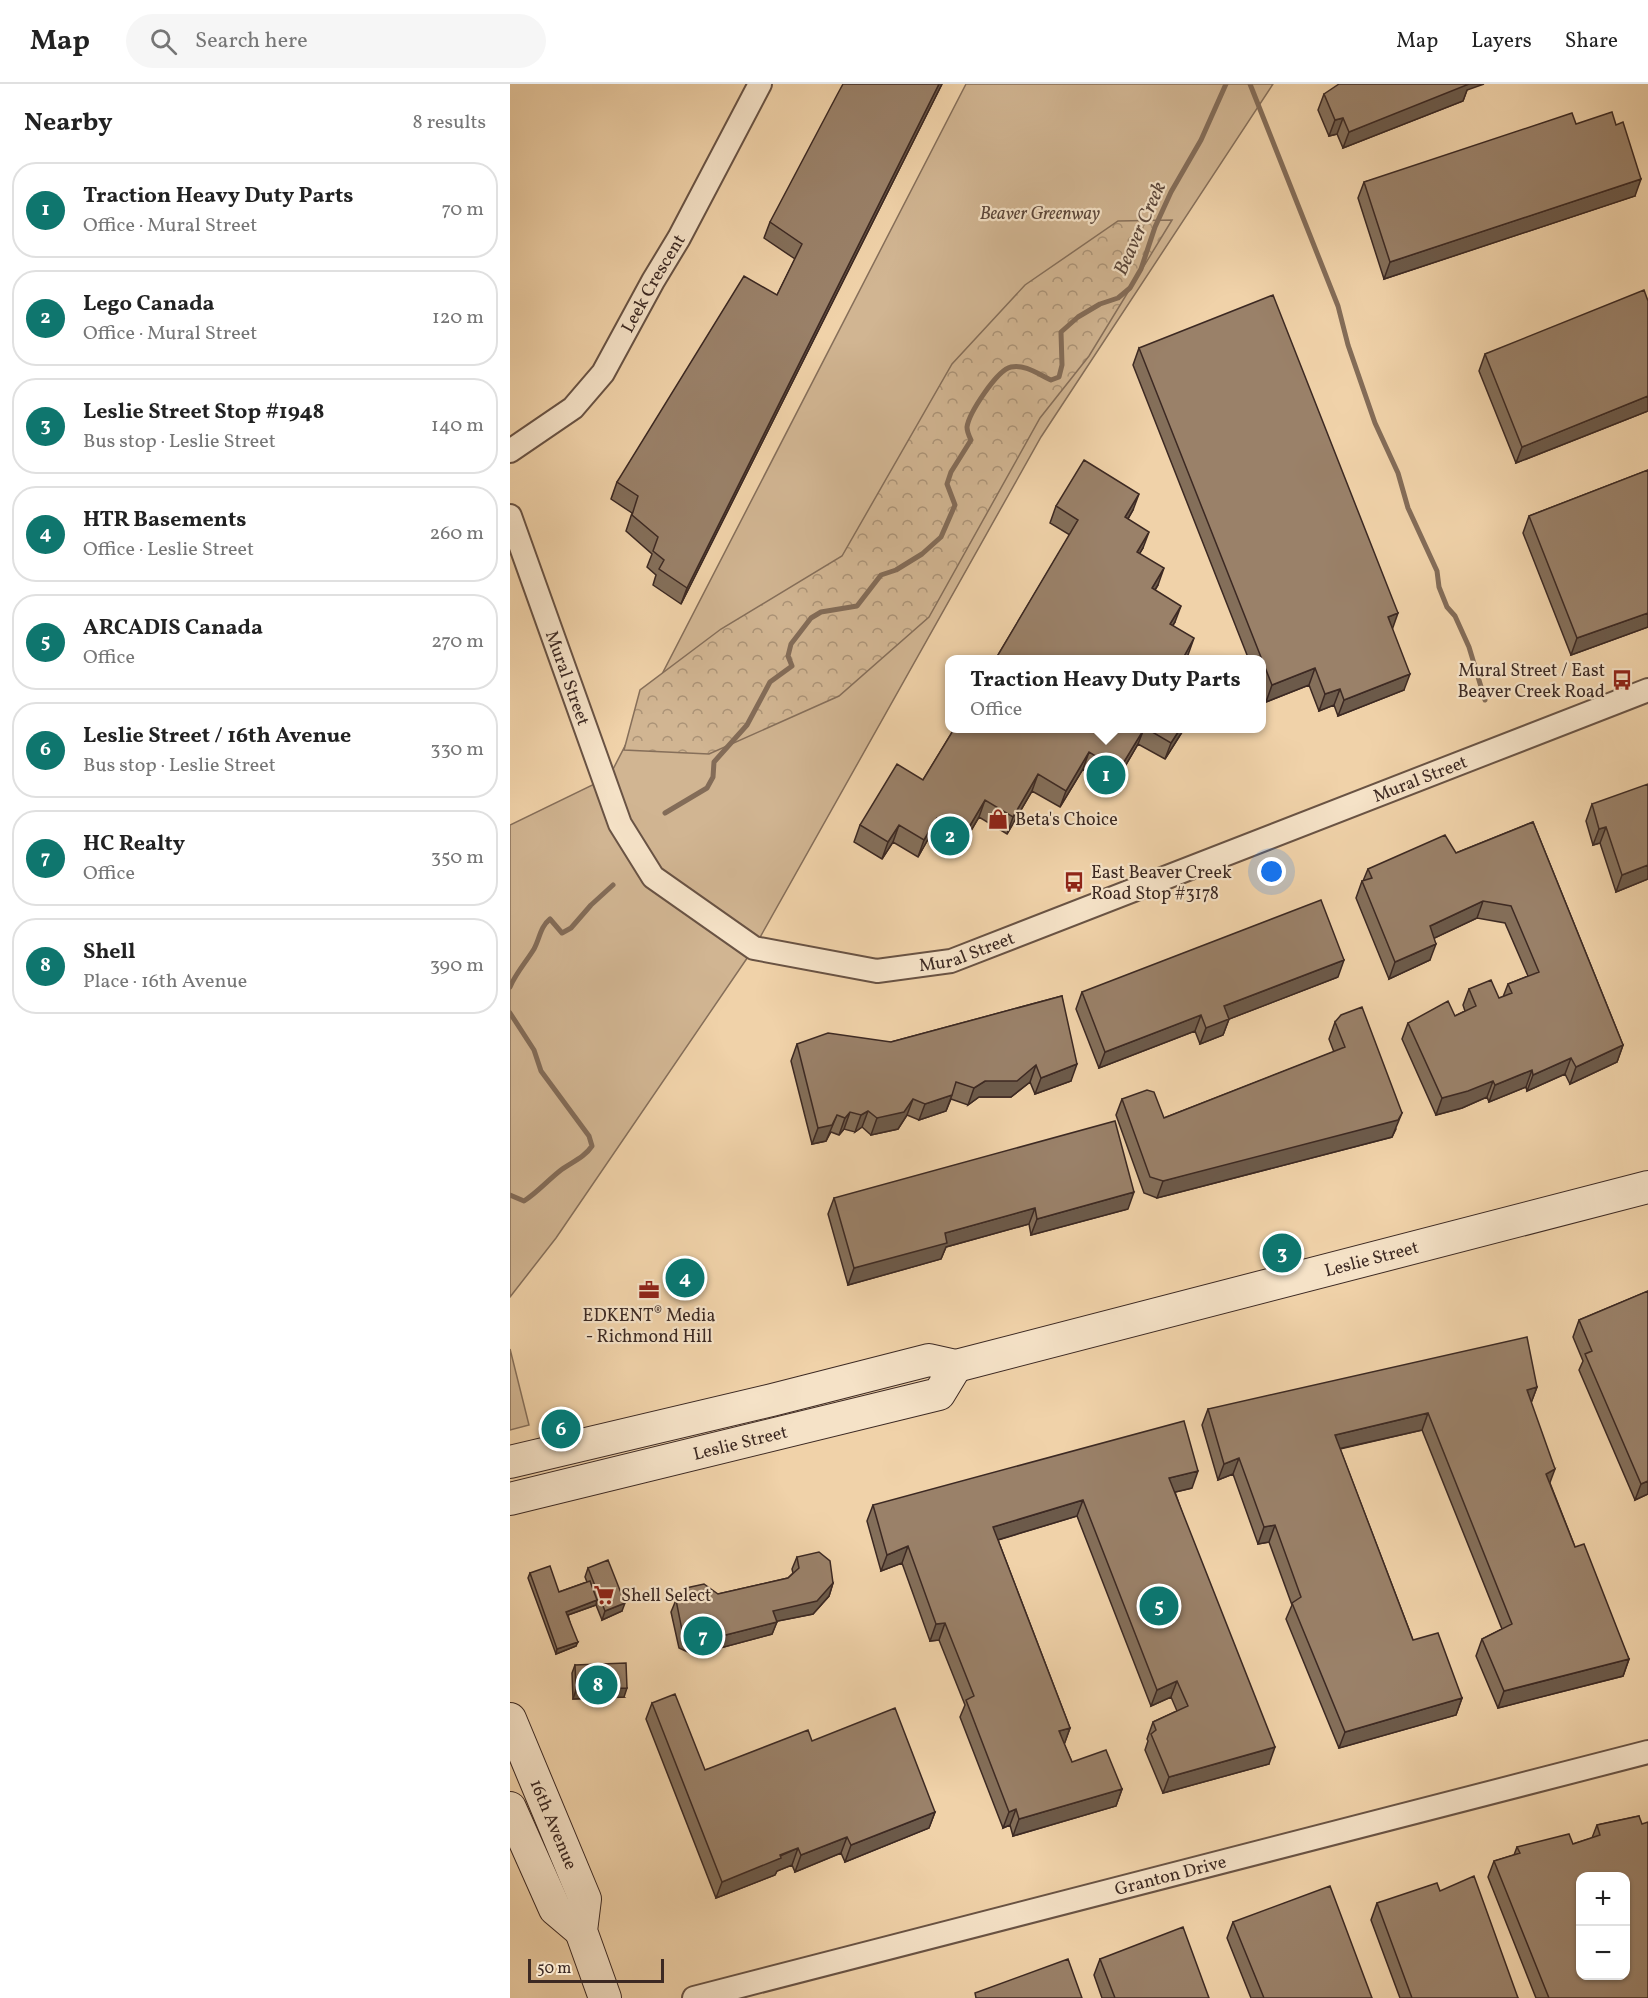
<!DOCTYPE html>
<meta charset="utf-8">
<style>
:root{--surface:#fff;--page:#f6f6f6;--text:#222;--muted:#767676;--line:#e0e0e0;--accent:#0f766e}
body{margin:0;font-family:Vollkorn,serif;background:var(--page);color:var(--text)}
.controls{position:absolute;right:18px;bottom:18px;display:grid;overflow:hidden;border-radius:12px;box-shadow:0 2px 4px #0004}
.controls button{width:54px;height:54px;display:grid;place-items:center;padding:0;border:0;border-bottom:2px solid var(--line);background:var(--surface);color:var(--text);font:30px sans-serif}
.scale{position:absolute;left:18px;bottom:15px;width:136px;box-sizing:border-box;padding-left:6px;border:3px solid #3c2923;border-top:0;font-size:16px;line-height:21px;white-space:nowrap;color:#3c2923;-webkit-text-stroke:4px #f5e2c7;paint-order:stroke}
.you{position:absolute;left:762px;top:788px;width:21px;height:21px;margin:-15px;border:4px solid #fff;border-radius:50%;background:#1a73e8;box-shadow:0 0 0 9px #1a73e833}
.badge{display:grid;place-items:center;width:39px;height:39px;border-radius:50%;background:var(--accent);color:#fff;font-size:20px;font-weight:700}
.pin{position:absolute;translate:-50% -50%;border:3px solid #fff;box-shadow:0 2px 6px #0006}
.popup{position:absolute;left:435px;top:571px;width:321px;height:78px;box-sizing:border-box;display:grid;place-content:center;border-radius:12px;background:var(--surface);filter:drop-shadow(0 2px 4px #0005);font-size:20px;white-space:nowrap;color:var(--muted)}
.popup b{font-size:22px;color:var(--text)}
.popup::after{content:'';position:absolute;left:50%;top:100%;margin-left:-12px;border:12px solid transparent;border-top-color:var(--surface)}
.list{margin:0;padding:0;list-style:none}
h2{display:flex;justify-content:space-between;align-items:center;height:78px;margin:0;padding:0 24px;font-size:26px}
h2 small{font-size:20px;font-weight:400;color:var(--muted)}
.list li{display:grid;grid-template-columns:39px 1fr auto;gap:18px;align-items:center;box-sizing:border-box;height:96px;margin:0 12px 12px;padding:0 12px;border:2px solid var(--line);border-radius:24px}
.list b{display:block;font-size:22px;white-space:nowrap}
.list p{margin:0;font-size:20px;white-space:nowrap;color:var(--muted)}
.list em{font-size:20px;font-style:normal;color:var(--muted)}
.icon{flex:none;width:33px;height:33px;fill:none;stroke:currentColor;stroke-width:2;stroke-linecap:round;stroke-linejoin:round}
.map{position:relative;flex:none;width:1138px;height:1914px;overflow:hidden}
header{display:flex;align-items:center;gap:36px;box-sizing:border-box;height:84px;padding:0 30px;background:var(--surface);border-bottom:2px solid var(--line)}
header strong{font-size:28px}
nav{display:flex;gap:33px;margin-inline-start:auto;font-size:21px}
.search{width:420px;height:54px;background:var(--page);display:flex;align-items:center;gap:15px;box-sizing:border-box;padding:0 21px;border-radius:33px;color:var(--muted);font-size:22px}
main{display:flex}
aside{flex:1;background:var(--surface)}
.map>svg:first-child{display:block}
.green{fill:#d1b592;stroke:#866f5a;stroke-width:1.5}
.forest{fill:url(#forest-crowns);stroke:#866f5a;stroke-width:1.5}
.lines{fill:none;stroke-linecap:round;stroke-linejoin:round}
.stream{stroke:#836c58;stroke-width:5}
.street-casing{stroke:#695344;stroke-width:26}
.secondary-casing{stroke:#3c2923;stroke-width:34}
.street{stroke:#f5e2c7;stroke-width:22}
.secondary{stroke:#f5e2c7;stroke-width:32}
.wall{fill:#846f5a;stroke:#3c2923;stroke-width:1.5}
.shaded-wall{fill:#6c5a4a;stroke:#3c2923;stroke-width:1.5}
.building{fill:#9a8169;stroke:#3c2923;stroke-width:1.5;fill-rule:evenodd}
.labels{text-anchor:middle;stroke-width:4.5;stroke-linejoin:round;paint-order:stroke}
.park-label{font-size:18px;font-style:italic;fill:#5a4539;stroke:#f5e2c7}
.street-label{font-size:18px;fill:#3c2923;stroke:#f5e2c7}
.poi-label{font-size:18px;fill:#3c2923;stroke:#f5e2c7;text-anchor:start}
.water-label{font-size:20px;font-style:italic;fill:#5a4539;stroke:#f5e2c7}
</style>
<header>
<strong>Map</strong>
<div class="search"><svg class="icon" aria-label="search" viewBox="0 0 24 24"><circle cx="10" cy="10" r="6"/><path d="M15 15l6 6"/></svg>Search here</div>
<nav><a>Map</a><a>Layers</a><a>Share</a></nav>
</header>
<main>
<aside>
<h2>Nearby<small>8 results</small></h2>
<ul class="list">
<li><span class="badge">1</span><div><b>Traction Heavy Duty Parts</b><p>Office · Mural Street</p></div><em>70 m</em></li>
<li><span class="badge">2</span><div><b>Lego Canada</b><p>Office · Mural Street</p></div><em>120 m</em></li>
<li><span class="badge">3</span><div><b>Leslie Street Stop #1948</b><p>Bus stop · Leslie Street</p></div><em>140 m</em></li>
<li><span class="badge">4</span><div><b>HTR Basements</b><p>Office · Leslie Street</p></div><em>260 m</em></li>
<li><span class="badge">5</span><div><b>ARCADIS Canada</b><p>Office</p></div><em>270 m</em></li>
<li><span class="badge">6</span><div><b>Leslie Street / 16th Avenue</b><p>Bus stop · Leslie Street</p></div><em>330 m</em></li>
<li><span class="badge">7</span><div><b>HC Realty</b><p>Office</p></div><em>350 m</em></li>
<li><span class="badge">8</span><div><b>Shell</b><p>Place · 16th Avenue</p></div><em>390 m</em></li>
</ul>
</aside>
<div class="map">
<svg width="1138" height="1914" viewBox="0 0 1138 1914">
<defs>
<pattern id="forest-crowns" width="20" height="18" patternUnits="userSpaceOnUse" patternTransform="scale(1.5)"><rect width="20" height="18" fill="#d1b592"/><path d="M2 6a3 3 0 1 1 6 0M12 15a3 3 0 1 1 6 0" fill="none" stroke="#ab9377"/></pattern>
</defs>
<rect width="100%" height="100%" fill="#f0d2a9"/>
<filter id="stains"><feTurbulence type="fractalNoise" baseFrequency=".00333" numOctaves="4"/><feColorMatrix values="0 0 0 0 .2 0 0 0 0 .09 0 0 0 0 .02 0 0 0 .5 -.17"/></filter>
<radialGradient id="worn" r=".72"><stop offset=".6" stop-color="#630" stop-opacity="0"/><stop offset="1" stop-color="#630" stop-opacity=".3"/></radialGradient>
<path class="green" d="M456 0H763L531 353 244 864 46 1154 0 1213V741L99 693Z
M0 1265 19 1341 0 1346Z"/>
<path class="forest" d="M662 136 579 272 530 334 419 533 329 612 199 670 114 666 130 606 211 545 332 472 442 280 515 201 608 137Z"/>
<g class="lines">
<path class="stream" d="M740 0 828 222 838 261 865 339 888 389 898 424 927 487 929 503 937 523 945 532 959 563 975 616
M155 729 197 704 203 693 204 678 237 641 260 598 282 582 278 572 281 560 301 534 311 528 347 522 371 491 386 486 412 470 431 453 445 421 437 400 441 388 461 356C459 352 457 347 457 343 459 329 487 286 501 283 515 280 528 290 541 296L549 293 552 281 551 248 568 233 590 220 608 214 620 204 631 185 645 143 661 108 691 56 716 0
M0 903C6 889 16 878 24 865 30 854 30 843 40 835L52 849 61 844 81 821 103 801
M0 929 24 966 31 987 79 1052 82 1062C74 1074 62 1078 51 1086 38 1096 28 1108 14 1117L0 1111"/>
<g class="street-casing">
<g id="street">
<path id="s1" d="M0 367 63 324 93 289 143 197 169 154 250 0"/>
<path id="s2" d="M0 432 110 740 143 793 244 864 367 887 441 877 1138 606"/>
<path id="s3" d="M184 1914 1138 1668"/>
</g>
</g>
<g class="secondary-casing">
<g id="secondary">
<path id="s4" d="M0 1378 262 1316 419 1276 446 1282 1138 1103"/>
<path id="s5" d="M0 1415 429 1310 446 1282"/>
<path id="s6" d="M0 1635 75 1815 71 1847 95 1914"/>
<path d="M0 1724 45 1825 71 1847"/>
</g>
</g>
<use href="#street" class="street"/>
<use href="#secondary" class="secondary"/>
</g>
<path class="wall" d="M432 0 171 520 143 501 146 491 137 483 142 470 116 447 122 429 101 415 107 398 267 211 285 175 254 154 260 138Z
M957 6 953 17 833 64 827 50 819 52 808 26 814 10Z
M1066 40 1125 112 874 195 848 114 854 98Z
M1138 217V327L1006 379 969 287 975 270Z
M629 264 882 544 894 606 828 632 824 621 809 627 799 601 756 618 752 608V576H739L623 281Z
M1138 386V543L1061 571 1013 449 1019 432Z
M546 422 623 426 618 435 633 464 629 470 648 501 645 506 665 538 663 541 678 571 675 576H485L560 451 540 439Z
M444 645H674L655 675 628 660 603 703 573 685 550 723 522 707 497 750 469 733 449 767 421 750 408 773 383 758 372 775 344 758 350 741 413 696Z
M1082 720 1138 795 1106 808 1090 759 1083 761 1076 737Z
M1023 738 1113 961 1107 978 1060 1000 1055 990 1017 1007 1016 1003 979 1018 977 1013 952 1024 926 1031 892 955 898 939 945 932 955 927 953 921 959 905 989 914 993 913 998 900 1018 892 995 839 967 834 924 854 920 876 879 895 846 814 852 797H853L858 785 946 769Z
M828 893 719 935 713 951 690 960 685 947 589 984 566 925 572 908Z
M552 912 561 997 525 1010 520 998 501 1013H469L458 1021 441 1015 436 1027 409 1036 397 1031 388 1045 361 1051 352 1043 345 1048 334 1045 329 1051 321 1048 316 1057 302 1060 281 977 287 960 381 958Z
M825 938 886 1045 882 1053 647 1114 634 1109 606 1031 612 1015 654 1034 824 968 819 955Z
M324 1114 618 1125 521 1151 519 1140 436 1163 431 1175 338 1201 318 1130Z
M1138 1207V1410L1125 1416 1069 1286 1073 1277 1063 1253 1069 1236Z
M1027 1303 1021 1319 1040 1399 1065 1463 1119 1575 1113 1592 988 1624 966 1572 972 1555 992 1545 912 1346 830 1365 903 1556 952 1614 946 1631 829 1664 776 1535 782 1521 759 1458 748 1460 723 1390 708 1396 692 1341 698 1325Z
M682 1404 665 1408 759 1680 653 1709 635 1666 638 1657 637 1655 643 1638 667 1627 661 1613 641 1622 567 1432 488 1456 560 1644 554 1660 562 1678 612 1705 606 1722 503 1752 500 1741 493 1744 450 1633 455 1621 429 1556 420 1557 392 1479 371 1487 357 1437 363 1421Z
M287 1473 323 1499 319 1512 303 1530 267 1537 262 1550 184 1571 169 1564 161 1528 166 1516 208 1510 278 1494 283 1489 282 1485Z
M78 1484 112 1527 92 1536 86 1521 58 1531 66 1562 46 1570 18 1494 20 1489 49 1508 77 1498 75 1493Z
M65 1581 114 1613 63 1615 62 1589Z
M142 1619 195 1686 302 1657 425 1728 419 1744 335 1778 331 1769 285 1788 282 1781 267 1787 265 1791 206 1814 136 1635Z
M1129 1732 1138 1914H1026L978 1793 984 1777 1004 1771 1007 1763 1063 1760 1082 1754 1087 1741Z
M930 1807 1008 1914H890L861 1836 867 1819Z
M723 1838 862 1914H741L717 1854Z
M590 1875 699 1914H592L584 1891Z"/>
<path class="shaded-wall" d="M429 0H432L171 520 177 504Z
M953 0H974L957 6 953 17 833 64 839 48Z
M833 34 827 50 819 52 825 36Z
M1131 95 1125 112 874 195 880 178Z
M1138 312V327L1006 379 1012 363Z
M629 410 623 426 609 450 615 433Z
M639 448 633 464 621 484 627 468Z
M654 484 648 501 636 520 642 504Z
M671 522 665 538 654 556 660 540Z
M888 529 882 546 878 533Z
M1138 529V543L1061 571 1067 554Z
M684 554 678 571 675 576H672Z
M805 584 799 601 756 618 762 601Z
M900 590 894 606 828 632 834 616Z
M830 605 824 621 809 627 815 610Z
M634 645 628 660 603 703 609 686Z
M670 645H674L655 675 661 659Z
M579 668 573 685 550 723 556 707Z
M528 690 522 707 497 750 503 733Z
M475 716 469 733 449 767 455 750Z
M427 734 421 750 408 773 414 756Z
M389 741 383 758 372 775 378 758Z
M1096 743 1090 759 1083 761 1089 745Z
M1138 781V795L1106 808 1112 791Z
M973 817 967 834 914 859 920 842Z
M926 860 920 876 879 895 885 878Z
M834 876 828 893 719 935 713 951 690 960 696 944 714 922Z
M691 931 685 947 589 984 595 968Z
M1113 961 1107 978 1060 1000 1066 983Z
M1061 974 1055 990 1017 1007 1023 991Z
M567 980 561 997 525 1010 531 994Z
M526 981 520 998 501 1013H469L458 1021 464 1004 475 997Z
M1022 986 1016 1003 979 1018 985 1001Z
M983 997 977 1013 952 1024 926 1031 932 1014Z
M442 1011 436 1027 409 1036 415 1020Z
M403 1015 397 1031 388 1045 361 1051 367 1034Z
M358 1027 352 1043 345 1048 351 1031Z
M340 1028 334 1045 329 1051 335 1034Z
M892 1029 882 1053 647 1114 653 1097Z
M327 1031 316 1057 302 1060 308 1044Z
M624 1108 618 1125 521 1151 527 1135Z
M525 1124 519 1140 436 1163 431 1175 338 1201 344 1184 435 1149Z
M1027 1303 1021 1319 1017 1306Z
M918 1329 912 1346 819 1367 825 1351Z
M729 1374 723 1390 708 1396 714 1380Z
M1045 1385 1039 1401 1036 1390Z
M688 1387 682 1404 653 1411 659 1394Z
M1138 1397V1410L1125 1416 1131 1400Z
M573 1416 567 1432 477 1459 483 1443Z
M765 1441 759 1458 748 1460 754 1443Z
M398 1462 392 1479 371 1487 377 1471Z
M323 1499 319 1512 303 1530 258 1539 263 1527Z
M87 1516 86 1521 55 1532 56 1528Z
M115 1519 112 1527 92 1536 95 1527Z
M267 1538 262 1550 184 1571 188 1558Z
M435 1539 429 1556 420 1557 426 1540Z
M68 1558 66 1562 46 1570 47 1565Z
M1119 1575 1113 1592 988 1624 994 1607Z
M667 1597 661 1613 641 1622 647 1606Z
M117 1604 114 1613 63 1615 66 1606Z
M952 1614 946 1631 829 1664 835 1648Z
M560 1644 554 1661 549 1647Z
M765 1663 759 1680 653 1709 659 1693Z
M612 1705 606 1722 503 1752 509 1735Z
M506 1725 500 1741 493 1744 499 1728Z
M425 1728 419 1744 335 1778 341 1761Z
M337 1753 331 1769 285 1788 291 1771Z
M288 1764 282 1781 267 1787 265 1791 206 1814 212 1798Z"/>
<path class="building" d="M333 0H429L177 504 149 485 154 476 143 467 148 453 122 431 128 412 107 398 234 192 267 211 292 160 260 138 327 11Z
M829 0H959L839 48 833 34 825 36 814 10Z
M1102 28 1106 41 1113 38 1131 95 880 178 854 98 1062 29 1066 40Z
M1134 206 1138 217V312L1012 363 975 270Z
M763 211 888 529 878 533 900 590 834 616 830 605 815 610 805 584 762 601 629 264Z
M574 376 629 410 615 433 639 448 627 468 654 484 642 504 671 522 660 540 684 554 672 576H485L568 436 546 422Z
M1138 386V529L1067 554 1019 432Z
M444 645H634L609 686 579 668 556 707 528 690 503 733 475 716 455 750 427 734 414 756 389 741 378 758 350 741 387 680 413 696Z
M637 645H670L661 659Z
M1138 700V781L1112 791 1096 743 1089 745 1082 720Z
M1023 738 1113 961 1066 983 1061 974 1023 991 1022 986 985 1001 983 997 958 1007 932 1014 898 939 938 917 945 932 966 922 959 905 981 896 989 914 1002 909 998 900 1029 888 1001 822 973 817 920 842 926 860 885 878 852 797 862 794 858 785 935 751 946 769Z
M811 816 834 876 714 922 719 935 696 944 691 931 595 968 572 908Z
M552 912 567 980 531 994 526 981 507 997H475L464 1004 446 998 442 1011 415 1020 403 1015 394 1028 367 1034 358 1027 351 1031 340 1028 335 1034 327 1031 322 1041 308 1044 287 960 318 949 381 958Z
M852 923 892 1029 888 1036 653 1097 640 1093 612 1015 637 1006 644 1008 654 1034 835 963 825 938 831 931Z
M605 1037 624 1108 527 1135 525 1124 435 1149 437 1159 344 1184 324 1114Z
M1138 1207V1397L1131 1400 1075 1270 1082 1267 1069 1236Z
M1017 1253 1027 1303 1017 1306 1045 1385 1036 1390 1065 1463 1074 1460 1119 1575 994 1607 972 1555 1002 1540 918 1329 825 1351 903 1556 928 1549 952 1614 835 1648 782 1519 791 1513 765 1441 754 1443 729 1374 714 1380 698 1325Z
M674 1337 688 1387 659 1394 765 1663 659 1693 641 1650 646 1646 643 1638 678 1622 667 1597 647 1606 573 1416 483 1443 560 1644 549 1647 562 1678 596 1666 612 1705 509 1735 506 1725 499 1728 456 1616 464 1612 435 1539 426 1540 398 1462 377 1471 363 1421Z
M309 1468 320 1477 323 1499 307 1517 263 1527 267 1538 188 1558 173 1551 166 1516 176 1504 194 1500 208 1510 278 1494 289 1484 287 1473Z
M98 1476 115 1519 95 1527 78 1484Z
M40 1482 49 1508 80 1497 87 1516 56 1528 68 1558 47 1565 20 1489Z
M116 1579 117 1604 66 1606 65 1581Z
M165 1610 195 1686 298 1646 302 1657 385 1624 425 1728 341 1761 337 1753 291 1771 288 1764 270 1771 271 1774 212 1798 142 1619Z
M1129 1732 1132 1740 1138 1738V1914H1039L984 1777 1010 1769 1007 1763 1059 1750 1063 1760 1090 1751 1087 1741ZM1071 1792H1116V1892H1071Z
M964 1792 1008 1914H902L867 1819 927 1799 930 1807Z
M820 1802 862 1914H754L723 1838Z
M673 1843 699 1914H605L590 1875Z
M558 1875 572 1914H466L465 1909Z"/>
<defs>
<g id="bus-bare" transform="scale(1.62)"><path d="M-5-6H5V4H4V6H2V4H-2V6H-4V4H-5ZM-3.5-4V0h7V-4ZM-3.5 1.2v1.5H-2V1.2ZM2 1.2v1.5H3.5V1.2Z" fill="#8f2418" stroke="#f5e2c7" stroke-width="2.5" paint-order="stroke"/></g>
<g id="shop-bare" transform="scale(1.62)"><path d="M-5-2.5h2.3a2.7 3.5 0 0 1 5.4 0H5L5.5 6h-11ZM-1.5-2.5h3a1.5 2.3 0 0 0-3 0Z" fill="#8f2418" stroke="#f5e2c7" stroke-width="2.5" paint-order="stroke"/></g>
<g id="office-bare" transform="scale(1.62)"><path d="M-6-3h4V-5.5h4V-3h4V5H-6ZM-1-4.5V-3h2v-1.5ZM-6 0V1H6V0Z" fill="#8f2418" stroke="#f5e2c7" stroke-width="2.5" paint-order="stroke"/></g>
<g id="supermarket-bare" transform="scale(1.62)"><path d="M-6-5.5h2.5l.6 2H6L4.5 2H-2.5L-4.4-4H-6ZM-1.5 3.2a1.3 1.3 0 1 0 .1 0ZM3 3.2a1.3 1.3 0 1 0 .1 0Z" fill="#8f2418" stroke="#f5e2c7" stroke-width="2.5" paint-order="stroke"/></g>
</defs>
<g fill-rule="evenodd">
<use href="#bus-bare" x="1112" y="596"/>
<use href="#shop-bare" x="488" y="735"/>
<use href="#bus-bare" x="564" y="798"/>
<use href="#office-bare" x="139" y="1206"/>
<use href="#supermarket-bare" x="94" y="1511"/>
</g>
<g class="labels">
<g class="park-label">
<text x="530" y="135">Beaver Greenway</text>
</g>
<g class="street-label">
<text dy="6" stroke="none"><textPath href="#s1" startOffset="225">Leek Crescent</textPath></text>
<text dy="6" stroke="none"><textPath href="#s2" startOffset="172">Mural Street</textPath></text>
<text dy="6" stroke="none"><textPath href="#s2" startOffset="1216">Mural Street</textPath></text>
<text dy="6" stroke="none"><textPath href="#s2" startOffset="730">Mural Street</textPath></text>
<text dy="6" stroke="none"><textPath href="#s4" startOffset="888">Leslie Street</textPath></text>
<text dy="6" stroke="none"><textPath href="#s5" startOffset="237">Leslie Street</textPath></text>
<text dy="6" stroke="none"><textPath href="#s6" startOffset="114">16th Avenue</textPath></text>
<text dy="6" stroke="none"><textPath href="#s3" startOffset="492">Granton Drive</textPath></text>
</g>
<g class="poi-label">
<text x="1095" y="592" text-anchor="end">Mural Street / East<tspan x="1095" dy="21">Beaver Creek Road</tspan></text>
<text x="505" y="741">Beta's Choice</text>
<text x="581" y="794">East Beaver Creek<tspan x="581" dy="21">Road Stop #3178</tspan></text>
<text x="139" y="1237" text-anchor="middle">EDKENT® Media<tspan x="139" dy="21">- Richmond Hill</tspan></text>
<text x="111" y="1517">Shell Select</text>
</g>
<g class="water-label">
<text transform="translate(629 144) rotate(-66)" y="7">Beaver Creek</text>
</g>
</g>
<rect width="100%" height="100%" filter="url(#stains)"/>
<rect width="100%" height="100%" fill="url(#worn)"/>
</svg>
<div class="controls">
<button>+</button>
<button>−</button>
</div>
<div class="scale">50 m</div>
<div class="you"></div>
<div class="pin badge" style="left:596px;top:691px">1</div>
<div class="popup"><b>Traction Heavy Duty Parts</b>Office</div>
<div class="pin badge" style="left:440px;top:752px">2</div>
<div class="pin badge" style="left:772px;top:1169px">3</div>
<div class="pin badge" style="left:175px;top:1194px">4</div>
<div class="pin badge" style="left:649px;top:1522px">5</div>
<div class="pin badge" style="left:51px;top:1345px">6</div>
<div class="pin badge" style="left:193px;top:1552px">7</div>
<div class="pin badge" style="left:88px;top:1601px">8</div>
</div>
</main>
